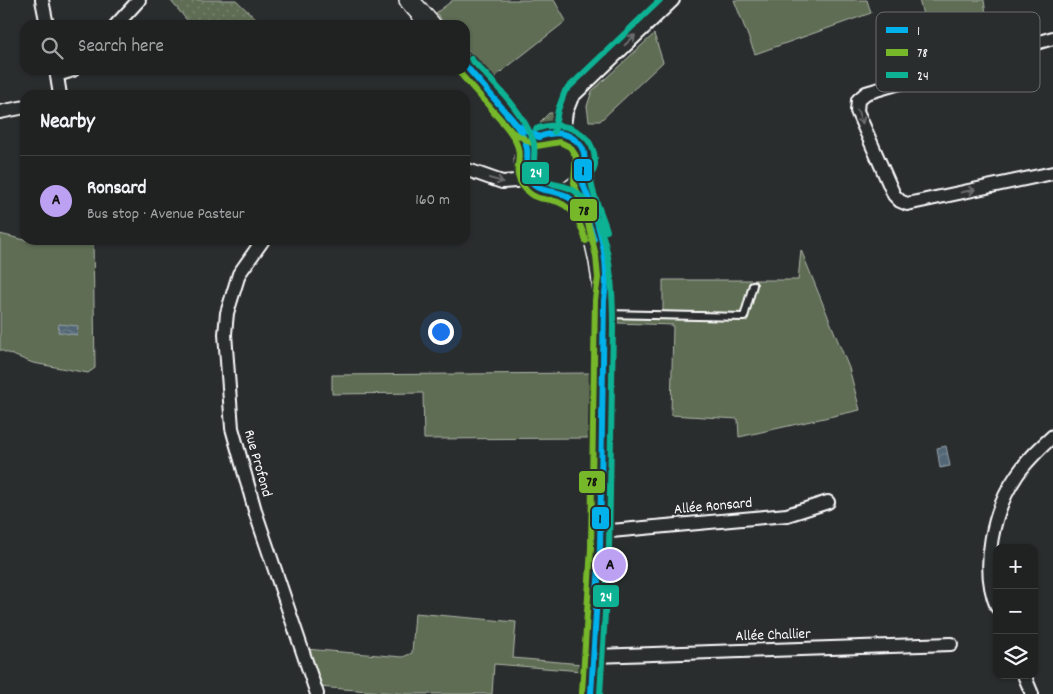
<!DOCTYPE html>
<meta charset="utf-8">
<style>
:root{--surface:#202222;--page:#282a2a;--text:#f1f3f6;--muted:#a2a4a5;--line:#3d3f40;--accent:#bca0f2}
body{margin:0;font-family:Dekko,sans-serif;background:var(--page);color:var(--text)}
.controls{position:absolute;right:15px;bottom:15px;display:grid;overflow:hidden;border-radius:10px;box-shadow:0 1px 4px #0004}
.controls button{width:45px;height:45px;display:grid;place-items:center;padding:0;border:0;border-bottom:1px solid var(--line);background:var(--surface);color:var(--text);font:25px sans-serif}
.you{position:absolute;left:440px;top:331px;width:18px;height:18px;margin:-12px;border:4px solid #fff;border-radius:50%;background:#1a73e8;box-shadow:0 0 0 8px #1a73e833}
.badge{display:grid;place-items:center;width:32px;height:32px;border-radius:50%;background:var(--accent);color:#111;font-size:16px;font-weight:700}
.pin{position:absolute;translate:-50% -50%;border:2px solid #fff;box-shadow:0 1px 5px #0006}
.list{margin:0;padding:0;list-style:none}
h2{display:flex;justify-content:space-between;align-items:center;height:65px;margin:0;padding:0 20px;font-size:21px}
h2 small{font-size:16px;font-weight:400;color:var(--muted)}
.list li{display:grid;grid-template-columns:32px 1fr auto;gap:15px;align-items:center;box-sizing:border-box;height:90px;padding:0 20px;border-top:1px solid var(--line)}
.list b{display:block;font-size:19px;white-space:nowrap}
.list p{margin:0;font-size:16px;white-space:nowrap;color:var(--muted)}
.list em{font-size:16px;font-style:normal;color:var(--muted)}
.icon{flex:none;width:28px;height:28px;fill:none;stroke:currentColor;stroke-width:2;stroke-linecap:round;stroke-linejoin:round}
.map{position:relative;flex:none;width:1053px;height:694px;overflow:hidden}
.search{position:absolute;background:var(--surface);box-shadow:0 1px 4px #0004;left:20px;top:20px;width:450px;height:55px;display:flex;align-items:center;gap:12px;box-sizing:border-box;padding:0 18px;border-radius:15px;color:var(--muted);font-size:19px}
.panel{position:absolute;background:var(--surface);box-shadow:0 1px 4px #0004;left:20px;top:90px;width:450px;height:155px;border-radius:15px}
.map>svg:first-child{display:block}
.grass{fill:url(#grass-dots);stroke:#afb6aa}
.garden{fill:#5f6d54;stroke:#afb6aa}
.water{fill:url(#water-waves);stroke:#97a3ac}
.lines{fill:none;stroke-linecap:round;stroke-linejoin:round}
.lane-casing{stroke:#fff;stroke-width:10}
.street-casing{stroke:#fff;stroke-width:16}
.primary-casing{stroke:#fff;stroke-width:22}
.lane{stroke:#2a2d2e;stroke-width:6}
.street{stroke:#2a2d2e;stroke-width:12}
.primary{stroke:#2a2d2e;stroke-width:19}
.bus-1-casing{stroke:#2a2d2e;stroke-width:10}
.bus-2-casing{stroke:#2a2d2e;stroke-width:10}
.bus-3-casing{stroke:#2a2d2e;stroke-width:10}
.bus-1{stroke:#00b1eb;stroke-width:6}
.bus-2{stroke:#76b82a;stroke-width:6}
.bus-3{stroke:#0db294;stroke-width:6}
.oneway{stroke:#6a6c6d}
.labels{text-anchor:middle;stroke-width:4;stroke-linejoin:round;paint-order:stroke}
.street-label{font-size:15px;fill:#fff;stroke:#2a2d2e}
.key{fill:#2a2d2e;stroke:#6a6c6d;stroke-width:1}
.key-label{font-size:14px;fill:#fff}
.line-badge{stroke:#2a2d2e;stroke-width:2}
.badge-label{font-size:14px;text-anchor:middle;font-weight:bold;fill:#fff}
.pale-badge-label{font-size:14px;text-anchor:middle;font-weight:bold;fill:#111}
</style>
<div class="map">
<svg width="1053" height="694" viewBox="0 0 1053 694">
<defs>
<pattern id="grass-dots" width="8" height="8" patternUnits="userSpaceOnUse" patternTransform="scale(1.25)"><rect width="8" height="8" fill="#5f6d54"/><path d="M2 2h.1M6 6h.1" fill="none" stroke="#77836e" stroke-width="1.8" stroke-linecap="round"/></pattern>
<pattern id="water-waves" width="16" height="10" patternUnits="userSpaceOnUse" patternTransform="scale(1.25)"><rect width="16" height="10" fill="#526675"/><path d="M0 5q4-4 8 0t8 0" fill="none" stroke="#6c7d8a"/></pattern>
</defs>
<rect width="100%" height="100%" fill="#2a2d2e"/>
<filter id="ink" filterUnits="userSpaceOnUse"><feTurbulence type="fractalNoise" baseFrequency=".02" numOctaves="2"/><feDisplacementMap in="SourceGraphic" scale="10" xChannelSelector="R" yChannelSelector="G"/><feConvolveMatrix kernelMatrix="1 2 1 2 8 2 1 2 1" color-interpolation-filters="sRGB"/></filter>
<g filter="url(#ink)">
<path class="grass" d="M170 0H236L262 25H191Z
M549 113H559L561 117 556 126 540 130 534 128Z"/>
<path class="garden" d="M453 0H554L566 21 492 79 465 47V25H446L436 13Z
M734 0H867L871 13 755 54Z
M919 0H984L991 50 937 66Z
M654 34 663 62 600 121H589L587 106 592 91Z
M0 234 25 240H93L95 368 88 373 33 363 0 350Z
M801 250 849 368 860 410 739 437 738 419 671 415 673 325 618 323V312H663V280H798Z
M590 373V438L424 439 423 393 332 394V375Z
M415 613 516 622 513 658 582 664V671L494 664 492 694H408L318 687 305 649 403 657 412 653Z"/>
<path class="water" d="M59 324 78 326 77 335 58 332Z
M946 446 950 466 940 468 937 448Z"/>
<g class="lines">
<g class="lane-casing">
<path id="lane" d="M606 314 744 317 753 285"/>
</g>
<g class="street-casing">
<path id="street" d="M42 0 47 25
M116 25 139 0
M1053 38 866 93 858 100 857 111 894 195 900 201 907 204 1053 173
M56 70 60 95
M57 75 73 70
M0 112 25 107
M563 133 566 112 572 97 673 0
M465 169 502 182 529 180
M263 240 239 274 227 313 225 334 232 428 256 514 317 694
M600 532 787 515 828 502
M997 607C980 567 993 510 1017 475 1027 460 1040 448 1053 436
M595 656 951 644
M1024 675 1032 694"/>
</g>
<g class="primary-casing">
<path id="primary" d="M409 0 431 25
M465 65 517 125 527 150
M524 163a31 31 0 1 1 62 0a31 31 0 1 1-62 0Z
M561 193C573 201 585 209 589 223 612 290 604 364 602 433 600 520 599 607 591 694"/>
</g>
<use href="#lane" class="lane"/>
<use href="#street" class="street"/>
<use href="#primary" class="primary"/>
<g class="bus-1-casing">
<path id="bus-1" d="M465 65 517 125 539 137C554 131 570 131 581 146 589 158 580 170 583 183 585 192 590 200 593 209 603 238 610 269 604 300L600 548 591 694
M501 107C511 119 525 133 527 149 529 162 522 170 531 182 537 190 545 190 555 192 579 197 588 218 594 239"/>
</g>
<g class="bus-2-casing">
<path id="bus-2" d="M458 71 512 132 537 146 560 142 570 147 576 156 574 183 588 223 596 256 598 278 595 300 591 548 582 693
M494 113C503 123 514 134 518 148 522 164 510 173 527 191 533 198 542 199 551 200 573 204 580 222 586 241"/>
</g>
<g class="bus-3-casing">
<path id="bus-3" d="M471 59C494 84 521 108 533 140 537 151 531 164 536 173 545 188 564 182 576 192 611 220 613 286 613 327L609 548 600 694
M536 129C562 119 596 131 595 164 595 169 591 174 591 179 591 193 603 216 607 231
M554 132 558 110 565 91 660 0"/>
</g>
<use href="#bus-1" class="bus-1"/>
<use href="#bus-2" class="bus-2"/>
<use href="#bus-3" class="bus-3"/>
</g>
<defs><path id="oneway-shaft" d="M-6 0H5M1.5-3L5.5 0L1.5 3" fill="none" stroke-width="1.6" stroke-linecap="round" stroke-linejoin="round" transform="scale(1.25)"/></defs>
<g class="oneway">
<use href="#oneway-shaft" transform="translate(630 40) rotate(-44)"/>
<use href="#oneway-shaft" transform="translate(860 117) rotate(68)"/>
<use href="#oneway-shaft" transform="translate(496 180) rotate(15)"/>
<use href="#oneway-shaft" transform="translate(968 191) rotate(-12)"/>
</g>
</g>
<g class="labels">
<g class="street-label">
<text transform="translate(259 463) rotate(74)" y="5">Rue Profond</text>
<text transform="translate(713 505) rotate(-5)" y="5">Allée Ronsard</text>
<text transform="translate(773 634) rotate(-2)" y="5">Allée Challier</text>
</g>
</g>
<rect x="876" y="12" width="164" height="80" rx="8" class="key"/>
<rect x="886" y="27" width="22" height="6" fill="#00b1eb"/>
<rect x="886" y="49" width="22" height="7" fill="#76b82a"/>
<rect x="886" y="72" width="22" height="6" fill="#0db294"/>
<g class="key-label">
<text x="917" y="35">1</text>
<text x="917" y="57">78</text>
<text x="917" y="80">24</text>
</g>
<g class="line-badge">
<rect x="573" y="158" width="20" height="24" rx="5" fill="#00b1eb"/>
<rect x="521" y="161" width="29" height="24" rx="5" fill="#0db294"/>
<rect x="569" y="198" width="29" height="24" rx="5" fill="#76b82a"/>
<rect x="578" y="470" width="28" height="24" rx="5" fill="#76b82a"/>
<rect x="591" y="506" width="19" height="24" rx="5" fill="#00b1eb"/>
<rect x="592" y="584" width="28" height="24" rx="5" fill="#0db294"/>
</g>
<g class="badge-label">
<text x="536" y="177">24</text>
<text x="606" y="601">24</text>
</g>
<g class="pale-badge-label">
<text x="583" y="175">1</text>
<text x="584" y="215">78</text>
<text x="592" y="486">78</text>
<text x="600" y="523">1</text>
</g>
</svg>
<div class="controls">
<button>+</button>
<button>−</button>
<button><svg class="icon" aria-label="layers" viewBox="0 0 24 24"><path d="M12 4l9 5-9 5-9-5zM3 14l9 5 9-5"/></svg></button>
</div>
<div class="you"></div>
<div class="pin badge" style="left:610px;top:565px">A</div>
<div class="search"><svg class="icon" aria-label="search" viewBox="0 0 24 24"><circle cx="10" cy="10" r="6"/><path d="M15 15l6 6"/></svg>Search here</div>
<section class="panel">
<h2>Nearby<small></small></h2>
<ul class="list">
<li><span class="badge">A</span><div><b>Ronsard</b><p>Bus stop · Avenue Pasteur</p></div><em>160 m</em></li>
</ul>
</section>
</div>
